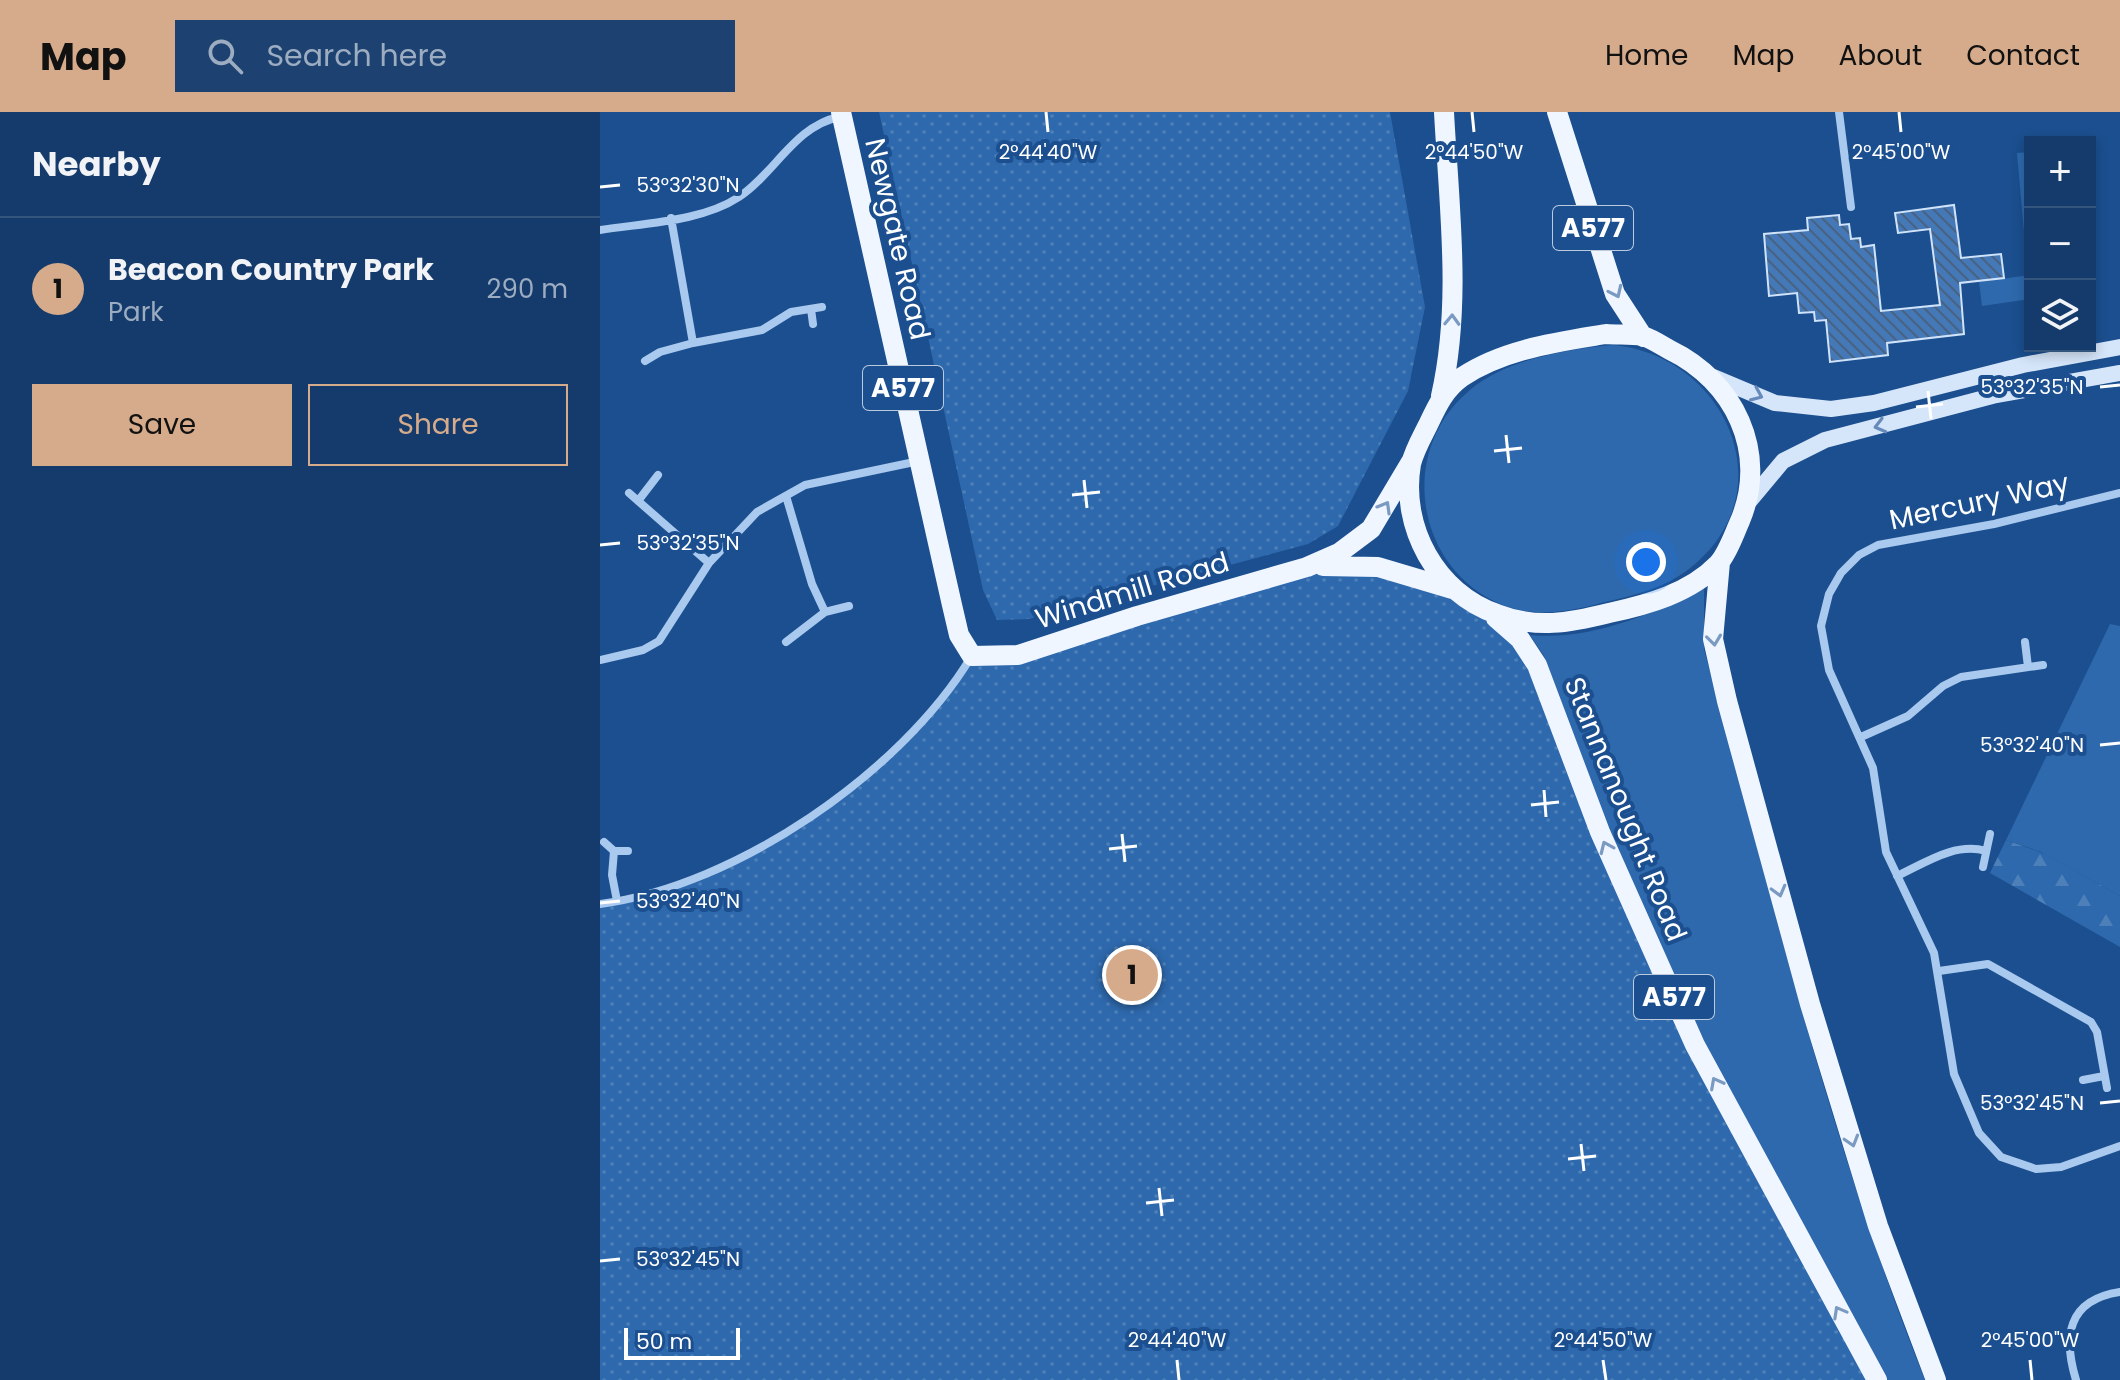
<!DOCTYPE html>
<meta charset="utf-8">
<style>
:root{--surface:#143b6b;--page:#1d4271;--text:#f1f3f6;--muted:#9dadc1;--line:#33557e;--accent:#d6ab8b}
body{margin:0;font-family:Poppins,sans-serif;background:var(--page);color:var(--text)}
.controls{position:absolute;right:24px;top:24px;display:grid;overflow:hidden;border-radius:0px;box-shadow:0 4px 12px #0003}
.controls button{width:72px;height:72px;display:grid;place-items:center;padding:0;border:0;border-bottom:2px solid var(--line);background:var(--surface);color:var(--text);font:40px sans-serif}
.scale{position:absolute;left:24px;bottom:20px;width:116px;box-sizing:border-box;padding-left:8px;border:4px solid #fff;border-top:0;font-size:22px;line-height:28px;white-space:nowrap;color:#fff;-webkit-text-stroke:6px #1b4f8f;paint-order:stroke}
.you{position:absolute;left:1046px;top:450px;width:28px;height:28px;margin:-20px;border:6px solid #fff;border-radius:50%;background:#1a73e8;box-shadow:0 0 0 12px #1a73e833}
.badge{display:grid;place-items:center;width:52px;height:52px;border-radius:50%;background:var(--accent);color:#111;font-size:26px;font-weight:700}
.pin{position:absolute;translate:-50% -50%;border:4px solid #fff;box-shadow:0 2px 8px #0006}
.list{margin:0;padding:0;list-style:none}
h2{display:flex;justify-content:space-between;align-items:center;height:104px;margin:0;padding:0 32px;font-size:34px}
h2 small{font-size:26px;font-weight:400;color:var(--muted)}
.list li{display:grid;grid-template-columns:52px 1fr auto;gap:24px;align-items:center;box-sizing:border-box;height:144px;padding:0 32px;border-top:2px solid var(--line)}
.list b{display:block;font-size:30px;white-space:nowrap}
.list p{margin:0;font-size:26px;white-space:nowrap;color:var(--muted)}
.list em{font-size:26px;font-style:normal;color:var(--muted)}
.actions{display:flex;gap:16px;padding:24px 32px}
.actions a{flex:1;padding:18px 0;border:2px solid var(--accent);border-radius:0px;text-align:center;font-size:28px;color:var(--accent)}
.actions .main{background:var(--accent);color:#111}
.icon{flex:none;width:44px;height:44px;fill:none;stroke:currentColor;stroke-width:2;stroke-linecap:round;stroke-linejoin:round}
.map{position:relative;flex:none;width:1520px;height:1268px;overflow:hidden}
header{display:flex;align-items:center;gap:48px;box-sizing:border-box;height:112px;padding:0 40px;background:var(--accent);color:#111}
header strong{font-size:38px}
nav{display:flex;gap:44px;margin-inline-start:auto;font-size:28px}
.search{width:560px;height:72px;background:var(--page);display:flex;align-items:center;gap:20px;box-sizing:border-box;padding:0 28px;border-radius:0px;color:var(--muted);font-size:30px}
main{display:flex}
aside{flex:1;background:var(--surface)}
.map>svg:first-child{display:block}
.grass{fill:#2e69ad}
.forest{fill:url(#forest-firs)}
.park{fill:url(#park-dots)}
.building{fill:url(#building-back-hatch);stroke:#cfe3fa;stroke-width:2}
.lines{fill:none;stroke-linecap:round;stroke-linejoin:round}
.street{stroke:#a9c9ee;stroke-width:8}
.secondary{stroke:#d6e6fa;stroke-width:16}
.primary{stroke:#f0f6ff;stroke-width:20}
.oneway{stroke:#7b9ac1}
.oneway2{stroke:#668bba}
.ticks{fill:none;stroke:#fff;stroke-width:3}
.labels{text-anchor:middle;stroke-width:8;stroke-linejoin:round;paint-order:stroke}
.shield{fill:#1b4f8f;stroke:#bbcadd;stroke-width:2}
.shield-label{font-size:26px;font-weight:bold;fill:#fff}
.street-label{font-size:28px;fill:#fff;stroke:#1b4f8f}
.ticks-label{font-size:20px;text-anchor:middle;fill:#fff;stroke:#1b4f8f;stroke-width:8;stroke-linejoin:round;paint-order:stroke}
</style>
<header>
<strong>Map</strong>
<div class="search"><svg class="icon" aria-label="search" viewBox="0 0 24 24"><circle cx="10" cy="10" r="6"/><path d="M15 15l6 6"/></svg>Search here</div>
<nav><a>Home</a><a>Map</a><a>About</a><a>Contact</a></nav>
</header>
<main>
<aside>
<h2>Nearby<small></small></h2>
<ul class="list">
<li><span class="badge">1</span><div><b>Beacon Country Park</b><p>Park</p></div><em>290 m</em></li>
</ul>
<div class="actions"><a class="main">Save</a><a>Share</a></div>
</aside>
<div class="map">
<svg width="1520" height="1268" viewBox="0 0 1520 1268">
<defs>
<pattern id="forest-firs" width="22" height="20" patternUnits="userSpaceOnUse" patternTransform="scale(2)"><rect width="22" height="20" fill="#2e69ad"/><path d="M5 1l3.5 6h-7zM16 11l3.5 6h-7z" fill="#4d80b9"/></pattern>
<pattern id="park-dots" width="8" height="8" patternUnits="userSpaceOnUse" patternTransform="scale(2)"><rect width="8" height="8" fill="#2e69ad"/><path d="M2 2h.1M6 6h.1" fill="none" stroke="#4d80b9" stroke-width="1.8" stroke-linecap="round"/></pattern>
<pattern id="building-back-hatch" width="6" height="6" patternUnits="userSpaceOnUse" patternTransform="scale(2)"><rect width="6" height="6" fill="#4478b7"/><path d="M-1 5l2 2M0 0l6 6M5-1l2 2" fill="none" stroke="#486282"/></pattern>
</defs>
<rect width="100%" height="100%" fill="#1b4f8f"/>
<path class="grass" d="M1430 40V141L1426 142 1417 41Z
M1430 163V187L1382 194 1379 170Z
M1012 233C1122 242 1186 374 1095 452 1068 476 1035 483 1001 491 968 500 933 506 900 492 815 455 797 338 870 278 905 248 967 237 1012 233Z
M1104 477V537C1171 783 1230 1031 1325 1268H1287L1095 915 1015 739 944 544 930 523C990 529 1051 502 1104 477Z
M1510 512 1520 514V784L1441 740 1406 728Z"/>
<path class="forest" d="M1406 728 1445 742 1520 784V835L1390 761Z"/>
<path class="park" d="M279 0H790L825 195 808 279 738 414 708 432 604 460 429 507 397 508 383 478Z
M742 452 856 478 920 527 1095 933 1277 1268H0V793L96 767 202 709 305 629 372 544 397 545Z"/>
<path class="building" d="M1354 93 1361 146 1401 142 1404 166 1360 171 1364 222 1287 231 1288 243 1230 250 1226 208 1215 209 1214 200 1199 201 1197 181 1169 184 1164 122 1208 118 1207 106 1239 103 1240 113 1249 112 1251 127 1260 126 1261 135 1274 133 1281 199 1340 193 1330 117 1298 121 1295 101Z"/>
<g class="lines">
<path class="street" d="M1239 0 1251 95
M71 106 93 231 162 218 191 200 222 195
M0 118C44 111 101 110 139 85 175 61 195 14 239 5
M211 197 213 212
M45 249 60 240 93 231
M29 381 109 451
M1520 381 1394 412 1278 433 1259 443 1241 461 1229 482 1221 514 1229 558 1273 656 1286 740 1334 841 1354 962 1379 1021 1401 1045 1436 1057 1461 1055 1520 1034
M186 384 212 472 225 500
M38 389 58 363
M186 530 225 500 249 494
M1425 530 1428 555
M0 548 43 538 59 529 109 451 157 400 205 373 319 349
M1261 625 1308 604 1343 574 1361 565 1443 553
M4 730 14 739H28
M14 739 12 763 17 789
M1383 755 1390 722
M1297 764C1325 751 1355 730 1386 739
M0 792C136 774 301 661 371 545
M1339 859 1388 852 1491 910 1497 920 1507 976
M1483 968 1504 964
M1476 1268C1463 1225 1467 1188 1520 1180"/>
<path class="secondary" d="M1113 265 1175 291 1231 297 1274 291 1423 253 1520 235
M1148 391 1183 349 1225 328 1396 283 1520 261"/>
<path class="primary" d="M241 0 352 493 359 523 372 544 418 543 537 504 707 455 739 441 771 417 811 350
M957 0 1015 182 1043 225
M1006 222C1018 223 1031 222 1043 224 1052 227 1061 233 1070 238 1134 269 1169 340 1140 409 1134 422 1128 441 1118 452 1090 481 1047 493 1009 501 969 511 936 517 897 502 836 481 800 415 811 352 814 339 822 325 828 313 837 294 844 278 862 265 904 237 958 230 1006 222Z
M841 284C862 192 849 95 844 0
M1120 450 1113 527 1127 589 1210 892 1278 1114 1336 1268
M723 454 778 455 852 477
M896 506 920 527 937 553 1000 720 1095 933 1277 1268"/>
</g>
<defs><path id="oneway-chevron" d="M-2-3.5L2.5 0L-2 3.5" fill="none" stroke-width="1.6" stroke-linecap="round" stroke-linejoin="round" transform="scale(2)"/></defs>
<g class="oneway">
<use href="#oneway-chevron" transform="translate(1016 180) rotate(65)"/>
<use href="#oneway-chevron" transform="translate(852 208) rotate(-88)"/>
<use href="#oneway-chevron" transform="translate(785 395) rotate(-60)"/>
<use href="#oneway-chevron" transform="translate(1114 528) rotate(83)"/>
<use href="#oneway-chevron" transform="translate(1006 735) rotate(-114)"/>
<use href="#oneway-chevron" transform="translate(1179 779) rotate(75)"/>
<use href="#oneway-chevron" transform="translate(1116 971) rotate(-118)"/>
<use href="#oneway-chevron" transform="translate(1252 1029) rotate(73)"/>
<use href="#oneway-chevron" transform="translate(1239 1200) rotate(-119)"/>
</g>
<g class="oneway2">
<use href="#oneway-chevron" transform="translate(1157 283) rotate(23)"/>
<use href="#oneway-chevron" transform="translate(1280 314) rotate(165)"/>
</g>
<path class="ticks" d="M446 0 448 20M872 0 874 20M1299 0 1301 20M0 75 20 73M1500 275 1520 273M1328 279 1331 307M1316 295 1343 292M906 323 909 351M894 339 922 336M484 368 487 396M472 383 500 380M0 433 20 431M1500 633 1520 631M944 678 946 705M931 693 959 690M522 722 525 750M509 737 537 734M0 791 20 789M1500 991 1520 989M981 1032 984 1059M968 1047 996 1044M559 1076 562 1104M546 1091 574 1088M0 1149 20 1147M577 1248 579 1268M1003 1248 1006 1268M1430 1248 1432 1268"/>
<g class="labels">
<g class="shield">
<rect x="953" y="94" width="80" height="44" rx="6"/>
<rect x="263" y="254" width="80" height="44" rx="6"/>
<rect x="1034" y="863" width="80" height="44" rx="6"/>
</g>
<g class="shield-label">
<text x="993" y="125">A577</text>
<text x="303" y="285">A577</text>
<text x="1074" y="894">A577</text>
</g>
<g class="street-label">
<text transform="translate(298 127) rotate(77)" y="10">Newgate Road</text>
<text transform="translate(1379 389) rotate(-12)" y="10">Mercury Way</text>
<text transform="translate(532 478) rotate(-17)" y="10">Windmill Road</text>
<text transform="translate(1026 697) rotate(68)" y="10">Stannanought Road</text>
</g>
</g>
<g class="ticks-label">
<text x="448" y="47">2°44'40"W</text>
<text x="874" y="47">2°44'50"W</text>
<text x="1301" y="47">2°45'00"W</text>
<text x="88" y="80">53°32'30"N</text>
<text x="1432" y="282">53°32'35"N</text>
<text x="88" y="438">53°32'35"N</text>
<text x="1432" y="640">53°32'40"N</text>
<text x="88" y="796">53°32'40"N</text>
<text x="1432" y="998">53°32'45"N</text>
<text x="88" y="1154">53°32'45"N</text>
<text x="577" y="1235">2°44'40"W</text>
<text x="1003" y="1235">2°44'50"W</text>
<text x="1430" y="1235">2°45'00"W</text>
</g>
</svg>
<div class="controls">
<button>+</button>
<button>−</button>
<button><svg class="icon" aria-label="layers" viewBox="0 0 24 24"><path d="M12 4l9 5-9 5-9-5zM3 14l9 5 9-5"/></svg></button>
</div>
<div class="scale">50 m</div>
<div class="you"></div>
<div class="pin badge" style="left:532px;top:863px">1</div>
</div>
</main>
